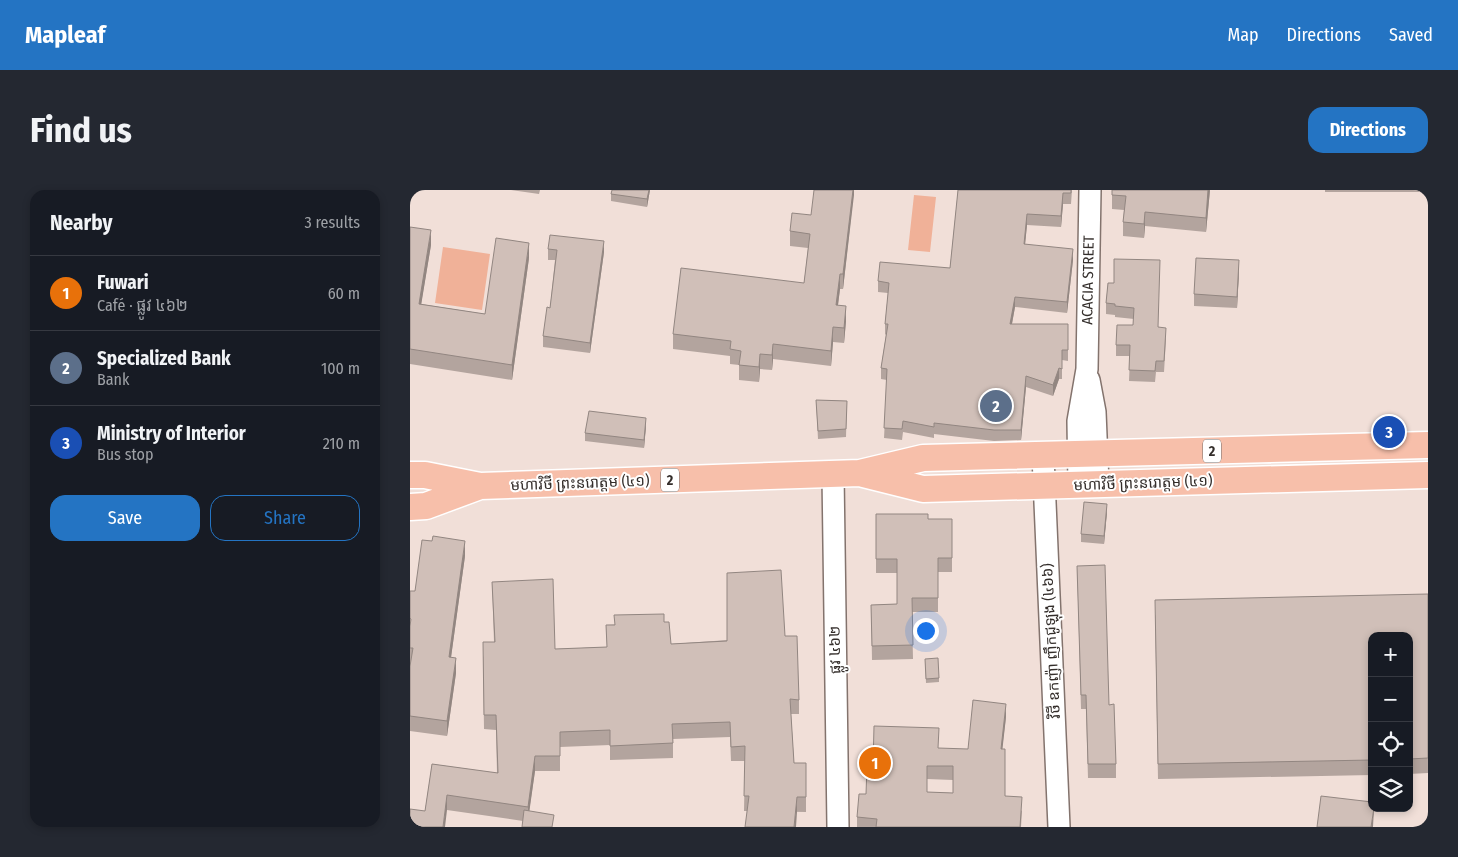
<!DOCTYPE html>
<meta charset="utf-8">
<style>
:root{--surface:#171b24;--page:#242831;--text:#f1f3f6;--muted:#9ea1a6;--line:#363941;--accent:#2474c3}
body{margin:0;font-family:"Fira Sans Condensed","Noto Sans Khmer",sans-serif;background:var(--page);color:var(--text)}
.controls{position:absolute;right:15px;bottom:15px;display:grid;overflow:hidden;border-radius:10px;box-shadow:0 2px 8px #0003}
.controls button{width:45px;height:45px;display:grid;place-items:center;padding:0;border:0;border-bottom:1px solid var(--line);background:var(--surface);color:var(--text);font:25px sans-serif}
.you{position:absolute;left:515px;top:440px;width:18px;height:18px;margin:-12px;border:4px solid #fff;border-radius:50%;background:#1a73e8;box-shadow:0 0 0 8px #1a73e833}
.badge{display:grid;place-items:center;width:32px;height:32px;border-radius:50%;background:var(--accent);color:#fff;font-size:16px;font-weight:700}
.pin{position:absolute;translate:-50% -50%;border:2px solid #fff;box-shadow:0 1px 5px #0006}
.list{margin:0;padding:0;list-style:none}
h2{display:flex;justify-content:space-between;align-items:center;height:65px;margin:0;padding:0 20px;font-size:21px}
h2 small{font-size:16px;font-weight:400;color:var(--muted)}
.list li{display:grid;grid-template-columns:32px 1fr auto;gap:15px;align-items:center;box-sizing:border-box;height:75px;padding:0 20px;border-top:1px solid var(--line)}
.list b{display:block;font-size:19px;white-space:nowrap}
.list p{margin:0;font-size:16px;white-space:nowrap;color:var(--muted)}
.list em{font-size:16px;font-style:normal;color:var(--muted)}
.actions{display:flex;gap:10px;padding:15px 20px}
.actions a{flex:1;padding:11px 0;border:1px solid var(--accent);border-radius:15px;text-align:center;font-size:18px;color:var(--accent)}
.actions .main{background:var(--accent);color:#fff}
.icon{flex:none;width:28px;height:28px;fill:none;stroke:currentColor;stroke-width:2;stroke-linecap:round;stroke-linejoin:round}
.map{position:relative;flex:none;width:1018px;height:637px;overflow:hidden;border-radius:15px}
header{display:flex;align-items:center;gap:30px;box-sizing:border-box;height:70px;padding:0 25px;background:var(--accent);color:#fff}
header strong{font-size:24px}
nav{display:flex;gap:28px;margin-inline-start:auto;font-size:18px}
.intro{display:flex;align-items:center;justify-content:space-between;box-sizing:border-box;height:120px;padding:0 30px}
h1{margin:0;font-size:35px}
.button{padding:12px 22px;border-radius:15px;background:var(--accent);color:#fff;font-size:18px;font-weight:700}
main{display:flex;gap:30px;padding:0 30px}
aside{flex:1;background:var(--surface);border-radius:15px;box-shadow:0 2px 8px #0003}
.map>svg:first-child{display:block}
.green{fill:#f0b198}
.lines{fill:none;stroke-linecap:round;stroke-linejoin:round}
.minor-casing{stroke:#83736d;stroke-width:24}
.major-casing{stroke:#fff;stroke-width:29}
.minor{stroke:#fff;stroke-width:21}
.major{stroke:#f7bfaa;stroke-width:26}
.wall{fill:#b3a49e;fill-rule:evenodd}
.shaded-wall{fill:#928681}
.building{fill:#d0bfb8;stroke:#928681;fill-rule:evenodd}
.labels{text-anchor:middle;stroke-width:4;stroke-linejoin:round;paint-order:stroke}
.shield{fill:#fff;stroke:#716d6b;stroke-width:1}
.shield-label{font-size:14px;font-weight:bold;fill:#342e2b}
.street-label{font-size:15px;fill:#342e2b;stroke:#fff}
</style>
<header>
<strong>Mapleaf</strong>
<nav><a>Map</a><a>Directions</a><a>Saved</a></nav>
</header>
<div class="intro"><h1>Find us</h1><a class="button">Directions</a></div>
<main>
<aside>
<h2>Nearby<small>3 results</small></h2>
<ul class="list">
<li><span class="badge" style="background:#e8710a">1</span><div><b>Fuwari</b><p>Café · ផ្លូវ ៤៦២</p></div><em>60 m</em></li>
<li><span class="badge" style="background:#5c6f8a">2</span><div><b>Specialized Bank</b><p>Bank</p></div><em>100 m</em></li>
<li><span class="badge" style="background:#1a4fb4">3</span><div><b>Ministry of Interior</b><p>Bus stop</p></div><em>210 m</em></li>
</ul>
<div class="actions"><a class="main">Save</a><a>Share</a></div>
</aside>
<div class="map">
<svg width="1018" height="637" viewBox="0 0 1018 637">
<rect width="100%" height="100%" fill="#f1dfd8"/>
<path class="green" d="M504 5 526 7 520 62 498 60Z
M33 57 80 64 72 120 25 113Z"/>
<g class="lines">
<g class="minor-casing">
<path id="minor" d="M679 190 685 222 688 294
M633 266 649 637
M423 284 428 637
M669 295 668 231 677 179 680 0"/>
</g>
<g class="major-casing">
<path id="major" d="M453 284 513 299 1018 285
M0 285H15L70 296 450 283 513 268 1018 255
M0 317 16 316 70 296"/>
</g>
<use href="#minor" class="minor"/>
<use href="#major" class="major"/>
</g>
<path class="wall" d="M101 0H130L129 4Z
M240 0 237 17 201 11V4Z
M444 0 433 99H430L428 115 436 131 434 153 423 152 421 176 363 169 362 180 350 179 349 192 329 190V175L320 174V166L263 159V144L394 93 398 58 380 56V41L401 25Z
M548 0H662L661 14H653L651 37 617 35 615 54 663 70 657 123 605 117 602 134H658V171L652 170V189H649L643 206 616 197 611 250 584 251 524 244V248L493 242 492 250 474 248 477 190 471 189V178L476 145 475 144V134L478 103 468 102V91L540 78Z
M800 0 796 42 735 36 734 48 713 46V32L714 20 702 19V5Z
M915 0H1018V2H915Z
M0 37 21 55 11 114 75 124 119 68 102 190 0 174Z
M138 59 194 62 180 163 133 157V146L140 118 145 70H138Z
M829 82 827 118 784 116V104Z
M698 93 748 137 756 149 754 182H746L745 192 719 191 720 166H706V155L723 135 724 129 705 127V125L696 124V113Z
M406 210 437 211 436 247 408 249Z
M236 236 234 258 175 251V243Z
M697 322 694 354 671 352V344Z
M466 324 518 329H542V382H528V422H502L503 469 462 470 461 415 487 414V383H466Z
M55 366 41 467 46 483 37 546 0 541V401H5Z
M667 376 699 515 706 574V588H678L676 519H671Z
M82 392 145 459 197 457 196 435 254 432 261 454 375 446 389 510V524H381L384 573H396V622L334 621 335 571H321L320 547 263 549V568L200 570V555L150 557V581H125L119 621 113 631 37 620 15 621 22 574 87 583 86 540 74 539 73 467 84 452Z
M1018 404V583L999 584V446H962V585L748 589 745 425Z
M515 469 529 488V492L516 493Z
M596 527 592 559 595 606 612 621 611 637H447V627L456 604 463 576 558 559ZM517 589 543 590V603L517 602Z"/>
<path class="shaded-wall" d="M239 0H240L237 17V9Z
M443 0H444V5L433 99V84Z
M798 0H800L796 42V28Z
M653 3V14L651 37V26Z
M735 22V36L734 48V34Z
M617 24V35L614 65V54Z
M21 40V55L9 128V114Z
M194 51V62L180 163V153Z
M119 53V68L102 190V175Z
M663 59V70L657 123V112Z
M829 70V82L827 118V107Z
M430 84V99L426 130V115Z
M605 107V117L600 144V134Z
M436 116V131L434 153V138Z
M423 137V152L421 176V161Z
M363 154V169L362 180V165Z
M350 164V179L349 192V177Z
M649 178V189L643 206V195Z
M616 186V197L611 250V240Z
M236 228V236L234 258V250Z
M697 314V322L694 354V346Z
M55 351V366L39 482V467Z
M46 468V483L37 546V531Z
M596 514V527L591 572V559Z
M125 566V581L118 631V617Z
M37 605V620L35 637H33Z
M387 607V622L386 637H384Z
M964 618 963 637H961Z"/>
<path class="building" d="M202 0H239L237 9 201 4Z
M404 0H443L433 84H430L426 115 436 116 434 138 423 137 421 161 363 154 362 165 350 164 349 177 329 175 331 161 320 159 321 151 263 144 271 78 394 93 400 44 380 41 382 23 401 25Z
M548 0H661V3H653L651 26 617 24 614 54 663 59 657 112 605 107 600 134H658V160H652V179L649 178 643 195 616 186 611 240H584L524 233V237L493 231 492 239 474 238 477 179 471 178 478 134H475L479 93 468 91 470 72 540 78Z
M702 0H798L796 28 735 22 734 34 713 32 716 6 702 5Z
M0 37 21 40 9 114 75 124 86 48 119 53 102 175 0 159Z
M140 45 194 51 180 153 133 146 137 117 140 118 147 60 138 59Z
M786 68 829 70 827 107 784 104Z
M704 69 750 70 748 137 756 138 754 171H746L745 181 719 180 720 155H706L707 135H723L724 118 705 116V114L696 113 698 93H704Z
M406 210 437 211 436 239 408 241Z
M179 221 236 228 234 250 175 243Z
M674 312 697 314 694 346 671 344Z
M466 324H518V329H542V368H528V408H502L503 455 462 456 461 415 487 414V369H466Z
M23 346 55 351 39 467 46 468 37 531 0 526V476L3 458H0V436L1 429 0 428V401H5L12 350 22 351Z
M695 375 699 515 704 514 706 574H678L676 505H671L667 376Z
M371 380 375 446H387L389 510 380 509 384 573H396V607H387L384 637H335L339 606H334L335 556 321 557 320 532 262 534 263 553 200 556V540L150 542V566H125L118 617 37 605 33 637H0V619L15 621 22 574 88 583 86 525H74L73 452H85L82 392 143 389 145 459 197 457 196 435H205L204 425 254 424V432H259L261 454 317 451V383Z
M1018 404V568L999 569V446H962V570L748 574 745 410Z
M528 468 529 488 516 489 515 469Z
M563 510 596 514 591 559H595V606L612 607 610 637H466L467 629 447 627 449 604H456L457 576H463L464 536 529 538 528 558 558 559ZM517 576H543V603L517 602Z
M911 606 962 612V618H964L961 637H907Z
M114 620 144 625 142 637H112Z"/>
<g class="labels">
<g class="shield">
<rect x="793" y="249.5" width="18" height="23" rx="4"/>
<rect x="251" y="278.5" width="18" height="23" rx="4"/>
</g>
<g class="shield-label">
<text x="802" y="266">2</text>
<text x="260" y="295">2</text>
</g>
<g class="street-label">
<text transform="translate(678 90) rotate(-89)" y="5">ACACIA STREET</text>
<text transform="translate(170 293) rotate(-2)" y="5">មហាវិថី ព្រះនរោត្តម (៤១)</text>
<text transform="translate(733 293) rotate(-2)" y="5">មហាវិថី ព្រះនរោត្តម (៤១)</text>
<text transform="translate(641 451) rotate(-93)" y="5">វិថី ឧកញ៉ា ញឹកជូឡុង (៤៦៦)</text>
<text transform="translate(425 460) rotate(-91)" y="5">ផ្លូវ ៤៦២</text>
</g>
</g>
</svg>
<div class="controls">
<button>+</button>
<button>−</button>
<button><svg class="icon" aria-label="locate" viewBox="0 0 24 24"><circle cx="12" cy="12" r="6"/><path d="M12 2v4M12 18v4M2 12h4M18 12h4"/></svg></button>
<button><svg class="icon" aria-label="layers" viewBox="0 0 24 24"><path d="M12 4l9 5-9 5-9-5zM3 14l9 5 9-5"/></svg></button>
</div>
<div class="you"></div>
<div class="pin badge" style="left:465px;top:573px;background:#e8710a">1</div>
<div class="pin badge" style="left:586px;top:216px;background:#5c6f8a">2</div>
<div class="pin badge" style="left:979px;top:242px;background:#1a4fb4">3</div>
</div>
</main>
